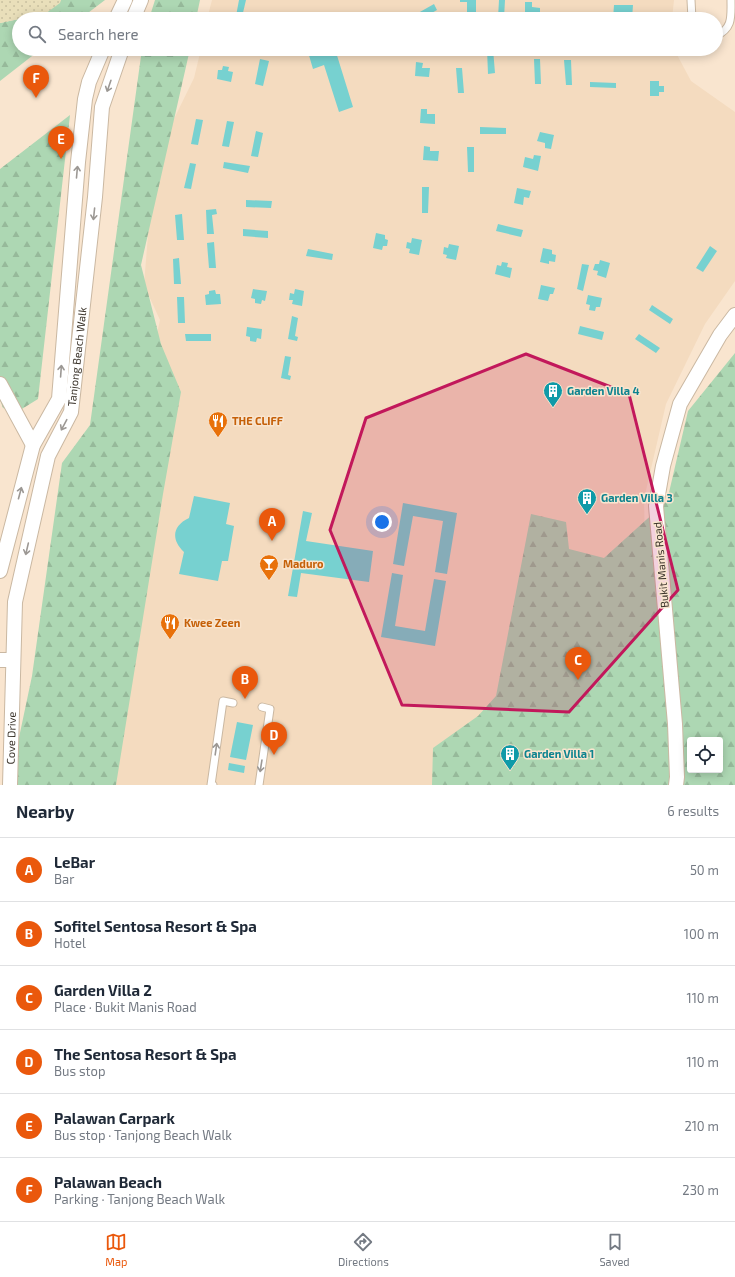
<!DOCTYPE html>
<meta charset="utf-8">
<style>
:root{--surface:#fff;--page:#f2f2f3;--text:#1f2937;--muted:#747a83;--line:#e0e1e3;--accent:#ea580c}
body{margin:0;font-family:"Exo 2",sans-serif;background:var(--page);color:var(--text)}
.controls{position:absolute;right:12px;bottom:12px;display:grid;overflow:hidden;border-radius:4px;box-shadow:0 2px 10px #0003}
.controls button{width:36px;height:36px;display:grid;place-items:center;padding:0;border:0;border-bottom:1px solid var(--line);background:var(--surface);color:var(--text);font:20px sans-serif}
.you{position:absolute;left:382px;top:522px;width:14px;height:14px;margin:-10px;border:3px solid #fff;border-radius:50%;background:#1a73e8;box-shadow:0 0 0 6px #1a73e833}
.badge{display:grid;place-items:center;width:26px;height:26px;border-radius:50%;background:var(--accent);color:#fff;font-size:13px;font-weight:700}
.pin{position:absolute;translate:-50% -33px;filter:drop-shadow(0 1px 2px #0008)}
.pin::after{content:'';position:absolute;top:21px;width:14px;height:12px;background:inherit;clip-path:polygon(0 0,100% 0,50% 100%)}
.list{margin:0;padding:0;list-style:none}
h2{display:flex;justify-content:space-between;align-items:center;height:52px;margin:0;padding:0 16px;font-size:17px}
h2 small{font-size:13px;font-weight:400;color:var(--muted)}
.list li{display:grid;grid-template-columns:26px 1fr auto;gap:12px;align-items:center;box-sizing:border-box;height:64px;padding:0 16px;border-top:1px solid var(--line)}
.list b{display:block;font-size:15px;white-space:nowrap}
.list p{margin:0;font-size:13px;white-space:nowrap;color:var(--muted)}
.list em{font-size:13px;font-style:normal;color:var(--muted)}
.icon{flex:none;width:22px;height:22px;fill:none;stroke:currentColor;stroke-width:2;stroke-linecap:round;stroke-linejoin:round}
.map{position:relative;flex:none;width:735px;height:785px;overflow:hidden}
.search{position:absolute;background:var(--surface);box-shadow:0 2px 10px #0003;left:12px;right:12px;top:12px;height:44px;display:flex;align-items:center;gap:10px;box-sizing:border-box;padding:0 14px;border-radius:22px;color:var(--muted);font-size:15px}
.sheet{height:436px;background:var(--surface)}
nav{display:flex;justify-content:space-around;align-items:center;box-sizing:border-box;height:56px;border-top:1px solid var(--line);background:var(--surface);font-size:11px;color:var(--muted)}
nav a{display:grid;justify-items:center;gap:2px}
nav .on{color:var(--accent)}
.map>svg:first-child{display:block}
.built{fill:#f4dbbf}
.forest{fill:url(#forest-firs);fill-rule:evenodd}
.sand{fill:url(#sand-dots)}
.water{fill:#77d1d0}
.lines{fill:none;stroke-linecap:round;stroke-linejoin:round}
.lane-casing{stroke:#cab8a2;stroke-width:9}
.street-casing{stroke:#cab8a2;stroke-width:16}
.lane{stroke:#fff;stroke-width:7}
.street{stroke:#fff;stroke-width:14}
.oneway{stroke:#9c9894}
.marked{fill:#c2185b;fill-opacity:0.2;stroke:#c2185b;stroke-width:3;stroke-linejoin:round}
.labels{text-anchor:middle;stroke-width:3;stroke-linejoin:round;paint-order:stroke}
.street-label{font-size:11px;fill:#383128;stroke:#f9e5cf}
.culture-label{font-size:11px;font-weight:bold;fill:#0d838f;stroke:#f9e5cf;text-anchor:start}
.food-label{font-size:11px;font-weight:bold;fill:#c56008;stroke:#f9e5cf;text-anchor:start}
</style>
<div class="map">
<svg width="735" height="785" viewBox="0 0 735 785">
<defs>
<pattern id="forest-firs" width="22" height="20" patternUnits="userSpaceOnUse"><rect width="22" height="20" fill="#add7b3"/><path d="M5 1l3.5 6h-7zM16 11l3.5 6h-7z" fill="#96b99a"/></pattern>
<pattern id="sand-dots" width="8" height="8" patternUnits="userSpaceOnUse"><rect width="8" height="8" fill="#e9dfba"/><path d="M2 2h.1M6 6h.1" fill="none" stroke="#c9c0a0" stroke-width="1.8" stroke-linecap="round"/></pattern>
</defs>
<rect width="100%" height="100%" fill="#f9e5cf"/>
<path class="built" d="M212 0H674L672 19H207Z
M201 49H674L691 81 735 112V281L705 324 666 404 644 499 650 785H110L152 356 160 320 144 285 150 210 171 125 194 78Z"/>
<path class="forest" d="M61 0H105L80 19H29H38L59 3Z
M155 0H200L196 19H149Z
M19 19V49H41L0 81V23Z
M142 49H190L141 265 161 344 181 392 163 494 116 785H9L32 676 62 463 90 425Z
M70 115 38 399 17 412 3 408 0 400V169Z
M735 353V785H432L433 748 478 716 496 696 531 514 566 522 569 549 604 558 667 501 688 411ZM690 740H720V770H690Z"/>
<path class="sand" d="M0 0H61L60 3 38 19H19L0 23Z"/>
<path class="water" d="M239 0H246L242 17 236 16Z
M460 0H476V13H467V2H460Z
M499 0H505L504 18H498Z
M525 2H532V7L540 8V17L525 16Z
M434 4 437 10 421 19H413L411 17Z
M614 5H633L632 19H613Z
M317 49H335L353 107 339 112 324 65 313 69 308 52Z
M487 49H493L495 73 488 74Z
M260 59 269 61 263 86 255 84Z
M534 59H540L541 84H535Z
M564 60H571L572 85H566Z
M416 62 423 63 422 68H430L429 77 415 76Z
M223 66 229 67 228 71 233 72 231 82 217 79 218 70H222Z
M456 68H462L464 93H458Z
M650 81H659V86H664V92H659V96H650Z
M590 82 616 83V88L590 87Z
M421 109H427V114H435V124L420 123Z
M196 119 203 120 198 145 191 144Z
M227 121 234 122 229 147 222 146Z
M480 127 506 128V134H480Z
M256 131 263 133 258 157 251 156Z
M540 132 554 135 551 149 545 148V143L537 141Z
M424 146 430 147V151H439L438 161 423 160Z
M467 147H474V172H468Z
M534 155 541 156 538 171 523 167 525 157 533 159Z
M224 162 250 166 248 173 223 168Z
M190 163 196 164 191 189 184 188Z
M422 187H429L428 213H422Z
M517 188 531 191 529 198 524 197 523 205 514 203Z
M246 200 272 201 271 208 246 207Z
M216 209 217 214 212 215 214 234H207L206 210Z
M182 214 184 240H177L175 215Z
M498 224 523 230 521 237 496 231Z
M243 229 268 231V238L243 236Z
M376 233 385 235V239L388 240 387 246H383L382 250 373 248Z
M412 238 422 240 419 255 409 253 410 249 406 248 407 242 411 243Z
M214 242 216 268H209L207 243Z
M449 244 459 246 456 260 446 258 447 255 443 254 444 247 448 248Z
M710 246 717 251 703 272 696 268Z
M543 248 552 250V254L556 255 555 262 549 261V264L540 262Z
M308 249 333 254 332 260 306 256Z
M179 258 181 284H174L173 259Z
M600 260 610 263 606 278 597 275 598 271 593 270 595 264H599Z
M502 262 508 263 507 267 512 268 510 278 495 274 497 265 501 266Z
M582 264 589 265 583 291 577 289Z
M541 285 555 288 553 294H550L548 301 538 299Z
M253 289 267 291 265 301 262 300 261 304 255 303V299L251 298Z
M295 289 304 291 302 306 292 304 293 300H289L290 293 294 294Z
M215 290 216 294H220L221 304 206 305 205 295 209 294V291Z
M588 295 602 298 600 307H596L595 311 589 310 590 305 586 304Z
M177 297H184L185 323H178Z
M652 305 673 319 670 324 649 310Z
M292 316 298 318 295 336 298 337 297 341 288 339Z
M580 326 604 332 602 340 578 334Z
M247 327 262 329 261 339 257 338 256 342 250 341V337L246 336Z
M185 334H211V341H186Z
M639 334 660 348 656 353 635 339Z
M285 356 291 357 288 375 291 376 290 380 281 378Z
M194 496 230 503 226 524 234 526 228 561H222L218 581 179 574 184 552C171 540 172 526 189 518Z
M403 503 457 513 447 574 435 572 443 521 413 516 404 566 393 564Z
M303 511 312 513 306 541 373 551 369 582 301 573 297 597 288 596Z
M392 573 403 575 395 626 425 631 434 579 446 581 435 646 381 637Z
M237 722 253 725 246 760 230 757Z
M229 763 245 766 244 773 228 770Z"/>
<g class="lines">
<g class="lane-casing">
<path id="lane" d="M691 0 692 19
M716 36C733 28 731 17 731 0
M213 785H211L223 701 233 703
M259 785 270 709 262 707"/>
</g>
<g class="street-casing">
<g id="street">
<path d="M116 19 125 0"/>
<path d="M133 19 141 0"/>
<path d="M0 384 33 445"/>
<path d="M0 571 33 445 59 399 78 162 85 99 89 82 103 49"/>
<path d="M0 660H13"/>
<path id="s1" d="M10 785 15 602 48 456 71 412 95 197 102 107 122 49"/>
<path d="M676 785 677 777 675 724 656 506 663 466 680 404 720 335 735 315"/>
</g>
</g>
<use href="#lane" class="lane"/>
<use href="#street" class="street"/>
</g>
<defs><path id="oneway-shaft" d="M-6 0H5M1.5-3L5.5 0L1.5 3" fill="none" stroke-width="1.6" stroke-linecap="round" stroke-linejoin="round"/></defs>
<g class="oneway">
<use href="#oneway-shaft" transform="translate(109 86) rotate(109)"/>
<use href="#oneway-shaft" transform="translate(77 172) rotate(-85)"/>
<use href="#oneway-shaft" transform="translate(94 214) rotate(96)"/>
<use href="#oneway-shaft" transform="translate(61 371) rotate(-86)"/>
<use href="#oneway-shaft" transform="translate(64 425) rotate(118)"/>
<use href="#oneway-shaft" transform="translate(20 493) rotate(-75)"/>
<use href="#oneway-shaft" transform="translate(27 549) rotate(103)"/>
<use href="#oneway-shaft" transform="translate(216 749) rotate(-82)"/>
<use href="#oneway-shaft" transform="translate(261 766) rotate(99)"/>
</g>
<path class="marked" d="M526 354 629 394 678 590 569 712 402 705 330 530 366 418Z"/>
<defs>
<g id="building-pin" transform="scale(1)"><path d="M0 17L-7.5 6A9.5 9.5 0 1 1 7.5 6Z" fill="#0f9aa8" stroke="#f9e5cf"/><path d="M-4-6H4V6H1V3H-1V6H-4ZM-2.5-4.3h1.7v1.8h-1.7ZM.8-4.3h1.7v1.8H.8ZM-2.5-1h1.7V.8h-1.7ZM.8-1h1.7V.8H.8Z" fill="#fff"/></g>
<g id="restaurant-pin" transform="scale(1)"><path d="M0 17L-7.5 6A9.5 9.5 0 1 1 7.5 6Z" fill="#e8710a" stroke="#f9e5cf"/><path d="M-5-6h1v4h1v-4h1v4h1v-4h1v5L-1.5 .5V6h-2V.5L-5-1ZM5-6V6H3V1.5H1.5Q1.5-4 5-6Z" fill="#fff"/></g>
<g id="bar-pin" transform="scale(1)"><path d="M0 17L-7.5 6A9.5 9.5 0 1 1 7.5 6Z" fill="#e8710a" stroke="#f9e5cf"/><path d="M-6-5H6L.8 .8V4.5H3.5V6h-7V4.5H-.8V.8Z" fill="#fff"/></g>
</defs>
<g fill-rule="evenodd">
<use href="#building-pin" x="553" y="391"/>
<use href="#restaurant-pin" x="218" y="421"/>
<use href="#building-pin" x="587" y="498"/>
<use href="#bar-pin" x="269" y="564"/>
<use href="#restaurant-pin" x="170" y="623"/>
<use href="#building-pin" x="510" y="754"/>
</g>
<g class="labels">
<g class="street-label">
<text dy="4" stroke="none"><textPath href="#s1" startOffset="438">Tanjong Beach Walk</textPath></text>
<text transform="translate(661 565) rotate(-95)" y="4">Bukit Manis Road</text>
<text dy="4" stroke="none"><textPath href="#s1" startOffset="47">Cove Drive</textPath></text>
</g>
<g class="culture-label">
<text x="567" y="395">Garden Villa 4</text>
<text x="601" y="502">Garden Villa 3</text>
<text x="524" y="758">Garden Villa 1</text>
</g>
<g class="food-label">
<text x="232" y="425">THE CLIFF</text>
<text x="283" y="568">Maduro</text>
<text x="184" y="627">Kwee Zeen</text>
</g>
</g>
</svg>
<div class="controls">
<button><svg class="icon" aria-label="locate" viewBox="0 0 24 24"><circle cx="12" cy="12" r="6"/><path d="M12 2v4M12 18v4M2 12h4M18 12h4"/></svg></button>
</div>
<div class="you"></div>
<div class="pin badge" style="left:272px;top:541px">A</div>
<div class="pin badge" style="left:245px;top:699px">B</div>
<div class="pin badge" style="left:578px;top:680px">C</div>
<div class="pin badge" style="left:274px;top:755px">D</div>
<div class="pin badge" style="left:61px;top:159px">E</div>
<div class="pin badge" style="left:36px;top:98px">F</div>
<div class="search"><svg class="icon" aria-label="search" viewBox="0 0 24 24"><circle cx="10" cy="10" r="6"/><path d="M15 15l6 6"/></svg>Search here</div>
</div>
<section class="sheet">
<h2>Nearby<small>6 results</small></h2>
<ul class="list">
<li><span class="badge">A</span><div><b>LeBar</b><p>Bar</p></div><em>50 m</em></li>
<li><span class="badge">B</span><div><b>Sofitel Sentosa Resort &amp; Spa</b><p>Hotel</p></div><em>100 m</em></li>
<li><span class="badge">C</span><div><b>Garden Villa 2</b><p>Place · Bukit Manis Road</p></div><em>110 m</em></li>
<li><span class="badge">D</span><div><b>The Sentosa Resort &amp; Spa</b><p>Bus stop</p></div><em>110 m</em></li>
<li><span class="badge">E</span><div><b>Palawan Carpark</b><p>Bus stop · Tanjong Beach Walk</p></div><em>210 m</em></li>
<li><span class="badge">F</span><div><b>Palawan Beach</b><p>Parking · Tanjong Beach Walk</p></div><em>230 m</em></li>
</ul>
</section>
<nav>
<a class="on"><svg class="icon" aria-label="map" viewBox="0 0 24 24"><path d="M3 6l6-2 6 2 6-2v14l-6 2-6-2-6 2zM9 4v14M15 6v14"/></svg>Map</a>
<a><svg class="icon" aria-label="directions" viewBox="0 0 24 24"><path d="M12 3l9 9-9 9-9-9zM9 14v-3h6M13 9l2 2-2 2"/></svg>Directions</a>
<a><svg class="icon" aria-label="saved" viewBox="0 0 24 24"><path d="M7 4h10v16l-5-4-5 4z"/></svg>Saved</a>
</nav>
